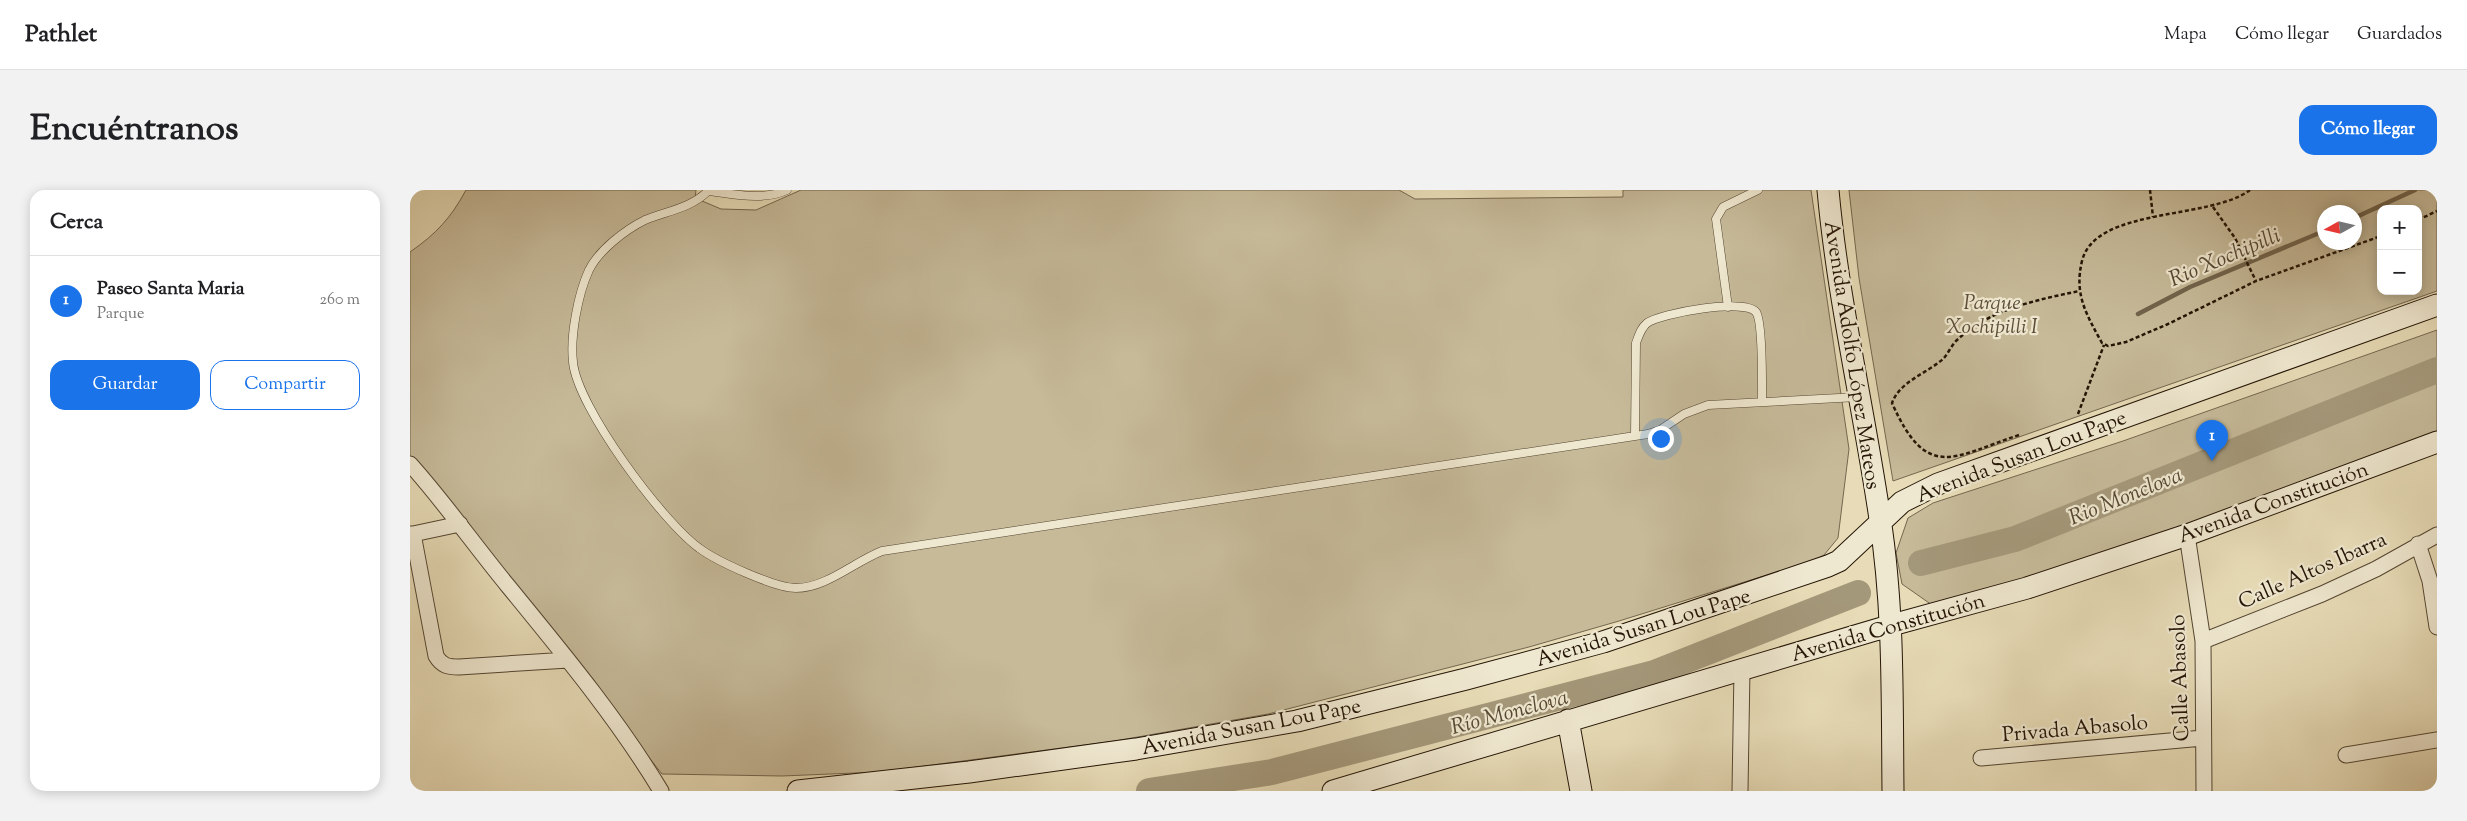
<!DOCTYPE html>
<html lang="es">
<meta charset="utf-8">
<style>
:root{--surface:#fff;--page:#f2f2f2;--text:#202124;--muted:#757577;--line:#e0e0e0;--accent:#1a73e8}
body{margin:0;font-family:"Sorts Mill Goudy",serif;background:var(--page);color:var(--text)}
.controls{position:absolute;right:15px;top:15px;display:grid;overflow:hidden;border-radius:10px;box-shadow:0 2px 12px #0003}
.controls button{width:45px;height:45px;display:grid;place-items:center;padding:0;border:0;border-bottom:1px solid var(--line);background:var(--surface);color:var(--text);font:25px sans-serif}
.compass{position:absolute;left:1907px;top:15px;width:45px;height:45px;border-radius:50%;background:var(--surface);box-shadow:0 2px 12px #0003;rotate:262deg}
.you{position:absolute;left:1250px;top:248px;width:18px;height:18px;margin:-12px;border:4px solid #fff;border-radius:50%;background:#1a73e8;box-shadow:0 0 0 8px #1a73e833}
.badge{display:grid;place-items:center;width:32px;height:32px;border-radius:50%;background:var(--accent);color:#fff;font-size:16px;font-weight:700}
.pin{position:absolute;translate:-50% -41px;filter:drop-shadow(0 1px 2px #0008)}
.pin::after{content:'';position:absolute;top:26px;width:18px;height:15px;background:inherit;clip-path:polygon(0 0,100% 0,50% 100%)}
.list{margin:0;padding:0;list-style:none}
h2{display:flex;justify-content:space-between;align-items:center;height:65px;margin:0;padding:0 20px;font-size:21px}
h2 small{font-size:16px;font-weight:400;color:var(--muted)}
.list li{display:grid;grid-template-columns:32px 1fr auto;gap:15px;align-items:center;box-sizing:border-box;height:90px;padding:0 20px;border-top:1px solid var(--line)}
.list b{display:block;font-size:19px;white-space:nowrap}
.list p{margin:0;font-size:16px;white-space:nowrap;color:var(--muted)}
.list em{font-size:16px;font-style:normal;color:var(--muted)}
.actions{display:flex;gap:10px;padding:15px 20px}
.actions a{flex:1;padding:11px 0;border:1px solid var(--accent);border-radius:15px;text-align:center;font-size:18px;color:var(--accent)}
.actions .main{background:var(--accent);color:#fff}
.map{position:relative;flex:none;width:2027px;height:601px;overflow:hidden;border-radius:15px}
header{display:flex;align-items:center;gap:30px;box-sizing:border-box;height:70px;padding:0 25px;background:var(--surface);border-bottom:1px solid var(--line)}
header strong{font-size:24px}
nav{display:flex;gap:28px;margin-inline-start:auto;font-size:18px}
.intro{display:flex;align-items:center;justify-content:space-between;box-sizing:border-box;height:120px;padding:0 30px}
h1{margin:0;font-size:35px}
.button{padding:12px 22px;border-radius:15px;background:var(--accent);color:#fff;font-size:18px;font-weight:700}
main{display:flex;gap:30px;padding:0 30px}
aside{flex:1;background:var(--surface);border-radius:15px;box-shadow:0 2px 12px #0003}
.map>svg:first-child{display:block}
.green{fill:#c6ba99;stroke:#74674f;fill-rule:evenodd}
.lines{fill:none;stroke-linecap:round;stroke-linejoin:round}
.stream{stroke:#70634b;stroke-width:4.5}
.river{stroke:#a4987a;stroke-width:26}
.lane-casing{stroke:#544632;stroke-width:9}
.street-casing{stroke:#544632;stroke-width:17}
.secondary-casing{stroke:#231405;stroke-width:23}
.path{stroke:#231405;stroke-width:2.5;stroke-dasharray:4 2.5;stroke-linecap:butt}
.lane{stroke:#efe8d0;stroke-width:8}
.street{stroke:#efe8d0;stroke-width:15}
.secondary{stroke:#efe8d0;stroke-width:21}
.labels{text-anchor:middle;stroke-width:4.5;stroke-linejoin:round;paint-order:stroke}
.park-label{font-size:21px;font-style:italic;fill:#5c4e39;stroke:#efe8d0}
.street-label{font-size:21px;fill:#231405;stroke:#efe8d0}
.water-label{font-size:22px;font-style:italic;fill:#574934;stroke:#efe8d0}
</style>
<header>
<strong>Pathlet</strong>
<nav><a>Mapa</a><a>Cómo llegar</a><a>Guardados</a></nav>
</header>
<div class="intro"><h1>Encuéntranos</h1><a class="button">Cómo llegar</a></div>
<main>
<aside>
<h2>Cerca<small></small></h2>
<ul class="list">
<li><span class="badge">1</span><div><b>Paseo Santa Maria</b><p>Parque</p></div><em>260 m</em></li>
</ul>
<div class="actions"><a class="main">Guardar</a><a>Compartir</a></div>
</aside>
<div class="map">
<svg width="2027" height="601" viewBox="0 0 2027 601">
<rect width="100%" height="100%" fill="#e7dcb7"/>
<filter id="stains"><feTurbulence type="fractalNoise" baseFrequency=".004" numOctaves="4"/><feColorMatrix values="0 0 0 0 .2 0 0 0 0 .09 0 0 0 0 .02 0 0 0 .5 -.17"/></filter>
<radialGradient id="worn" r=".72"><stop offset=".6" stop-color="#630" stop-opacity="0"/><stop offset="1" stop-color="#630" stop-opacity=".3"/></radialGradient>
<path class="green" d="M56 0H286L285 8 311 19 346 20 391 0H989L1005 9 1213 7V0H1401L1439 259 1428 348 1414 365 1402 371 1209 431 1119 457 858 524 705 551 469 582 372 586 252 584 23 294 0 269V62C26 44 41 28 56 0Z
M1439 0H2027V101L1483 291 1449 88ZM1971 19H2008V101H1971ZM1914 22H1944V52H1914Z
M2027 140V243L1899 291 1629 386 1522 415 1492 394 1486 363 1498 328 1523 313 1713 251Z"/>
<g class="lines">
<path class="stream" d="M1944 28 2005 0
M1728 124 1780 97 1914 41"/>
<path class="river" d="M1511 373 1605 349 2027 180
M739 601 862 582 1244 483 1448 403"/>
<g class="lane-casing">
<path id="lane" d="M299 0C282 18 257 21 235 30 215 40 189 60 179 80 168 104 160 146 163 172 167 217 252 331 289 358 306 371 365 398 386 398 416 398 444 372 472 361L1238 244 1250 240 1274 224 1298 215 1448 207
M299 1C324 4 353 11 377 0
M1318 117 1306 29 1313 17 1348 0
M1225 246 1226 153C1229 145 1231 138 1237 133 1251 123 1335 108 1346 122 1353 131 1352 196 1352 211"/>
</g>
<g class="street-casing">
<path id="street" d="M0 274C35 313 65 356 98 396 152 462 207 528 251 601
M0 344H3L26 466C32 476 38 477 49 477L158 470
M3 344 50 334
M1777 345 1793 451 1794 601
M2008 354 2020 391 2027 437
M1793 451 1912 404 1966 379 2027 345
M1936 565 2027 550
M1571 568 1793 548
M1330 601 1332 479"/>
</g>
<g class="secondary-casing">
<path id="secondary" d="M1418 0C1428 111 1454 219 1470 329 1484 419 1482 510 1483 601
M1158 530 1171 601
M388 601 559 582 726 559 887 531 1056 489 1193 452 1418 376 1429 371 1492 312 1528 294 2027 115
M923 601 1482 435 1617 398 1777 345 2027 252"/>
</g>
<path class="path" d="M1740 0 1743 27
M1840 0C1800 30 1685 17 1672 71 1664 104 1676 124 1692 153L1698 156 1716 152 1758 134 1846 91 1971 46
M1803 17 1825 48 1846 91
M2008 30 2027 21
M1668 224 1694 155
M1609 245C1543 267 1517 292 1482 213 1490 191 1516 184 1533 169 1538 164 1541 156 1546 151 1579 119 1627 110 1669 101"/>
<use href="#lane" class="lane"/>
<use href="#street" class="street"/>
<use href="#secondary" class="secondary"/>
</g>
<g class="labels">
<g class="park-label">
<text x="1582" y="119">Parque<tspan x="1582" dy="24">Xochipilli I</tspan></text>
</g>
<g class="street-label">
<text transform="translate(1443 165) rotate(81)" y="7">Avenida Adolfo López Mateos</text>
<text transform="translate(1611 266) rotate(-21)" y="7">Avenida Susan Lou Pape</text>
<text transform="translate(1863 312) rotate(-20)" y="7">Avenida Constitución</text>
<text transform="translate(1902 380) rotate(-24)" y="7">Calle Altos Ibarra</text>
<text transform="translate(1233 437) rotate(-17)" y="7">Avenida Susan Lou Pape</text>
<text transform="translate(1478 437) rotate(-16)" y="7">Avenida Constitución</text>
<text transform="translate(1769 488) rotate(-92)" y="7">Calle Abasolo</text>
<text transform="translate(841 536) rotate(-11)" y="7">Avenida Susan Lou Pape</text>
<text transform="translate(1665 538) rotate(-5)" y="7">Privada Abasolo</text>
</g>
<g class="water-label">
<text transform="translate(1814 66) rotate(-23)" y="8">Rio Xochipilli</text>
<text transform="translate(1715 305) rotate(-22)" y="8">Rio Monclova</text>
<text transform="translate(1099 521) rotate(-15)" y="8">Río Monclova</text>
</g>
</g>
<rect width="100%" height="100%" filter="url(#stains)"/>
<rect width="100%" height="100%" fill="url(#worn)"/>
</svg>
<div class="controls">
<button>+</button>
<button>−</button>
</div>
<svg class="compass" viewBox="-18 -18 36 36"><path d="M0-13l5 13h-10z" fill="#e53935"/><path d="M0 13l5-13h-10z" fill="#757577"/></svg>
<div class="you"></div>
<div class="pin badge" style="left:1802px;top:271px">1</div>
</div>
</main>
